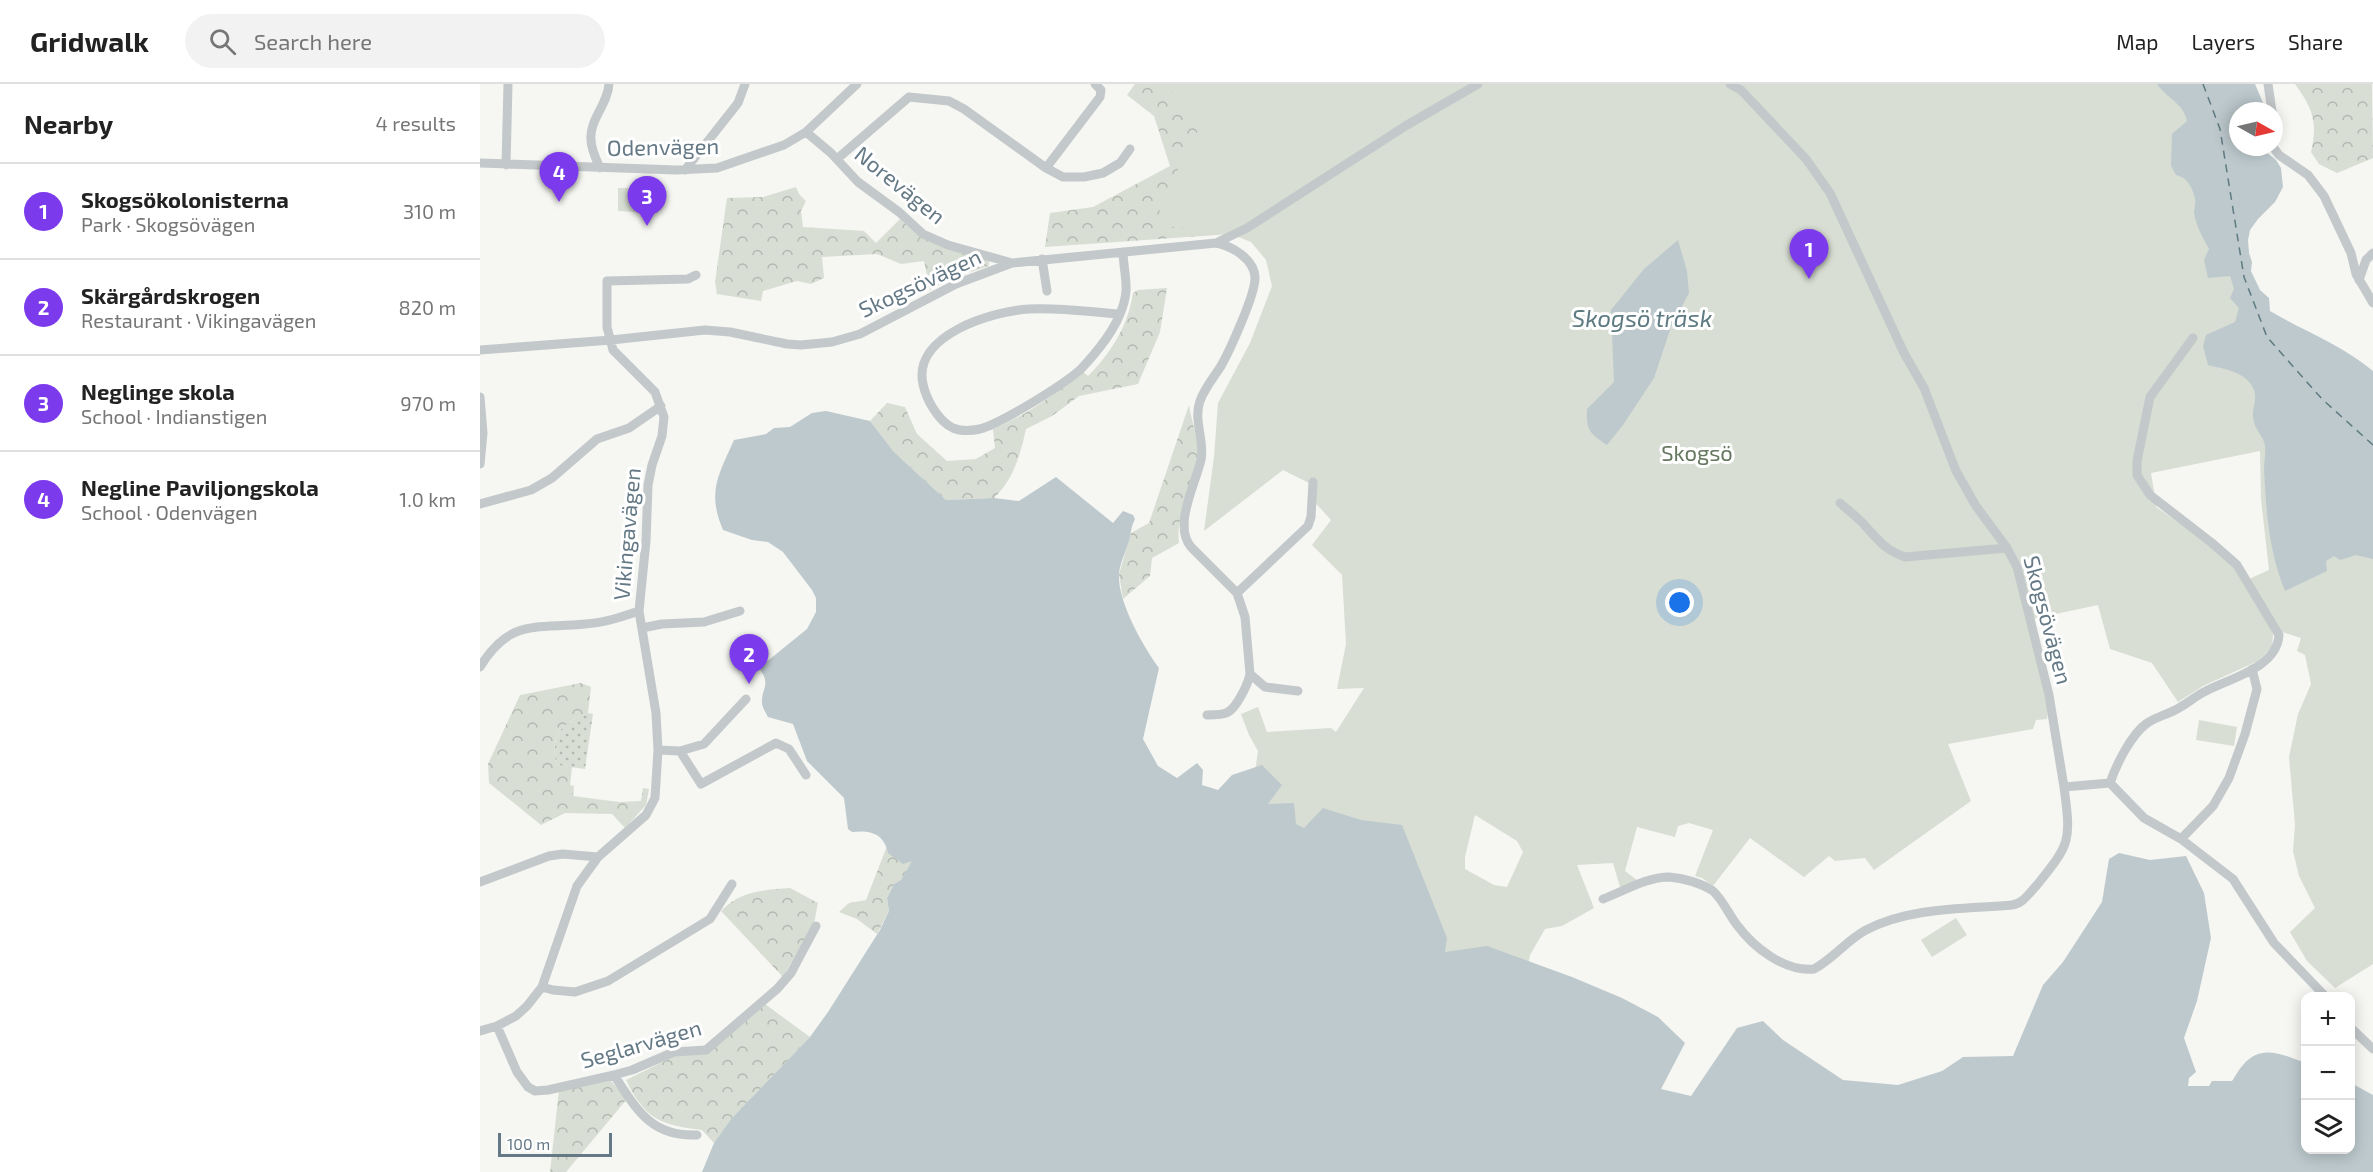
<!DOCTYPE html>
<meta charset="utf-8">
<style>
:root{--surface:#fff;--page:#f2f2f2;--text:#222;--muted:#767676;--line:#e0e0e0;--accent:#7c3aed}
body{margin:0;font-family:"Exo 2",sans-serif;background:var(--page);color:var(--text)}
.controls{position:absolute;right:18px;bottom:18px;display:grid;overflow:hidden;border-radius:12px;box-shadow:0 3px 15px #0003}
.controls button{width:54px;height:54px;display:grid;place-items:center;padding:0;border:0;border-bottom:2px solid var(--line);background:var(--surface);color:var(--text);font:30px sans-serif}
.compass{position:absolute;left:1749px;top:18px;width:54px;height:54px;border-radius:50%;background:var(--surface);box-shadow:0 3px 15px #0003;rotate:98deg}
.scale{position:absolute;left:18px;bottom:15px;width:114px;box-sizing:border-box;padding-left:6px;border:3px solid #647985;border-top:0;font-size:16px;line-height:21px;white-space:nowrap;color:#647985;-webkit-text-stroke:4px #fff;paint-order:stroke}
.you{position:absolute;left:1200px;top:519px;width:21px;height:21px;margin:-15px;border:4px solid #fff;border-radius:50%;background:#1a73e8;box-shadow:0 0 0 9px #1a73e833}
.badge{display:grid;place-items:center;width:39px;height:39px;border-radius:50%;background:var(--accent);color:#fff;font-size:20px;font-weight:700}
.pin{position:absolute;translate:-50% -50px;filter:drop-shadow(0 2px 3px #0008)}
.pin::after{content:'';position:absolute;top:32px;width:21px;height:18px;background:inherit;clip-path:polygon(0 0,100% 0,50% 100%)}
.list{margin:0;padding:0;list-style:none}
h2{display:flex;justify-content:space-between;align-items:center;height:78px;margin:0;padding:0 24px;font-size:26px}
h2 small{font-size:20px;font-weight:400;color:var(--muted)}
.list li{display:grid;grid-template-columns:39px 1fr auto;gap:18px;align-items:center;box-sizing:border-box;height:96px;padding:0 24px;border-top:2px solid var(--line)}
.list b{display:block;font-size:22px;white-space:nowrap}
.list p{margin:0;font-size:20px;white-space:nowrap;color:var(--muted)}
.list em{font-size:20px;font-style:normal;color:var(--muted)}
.icon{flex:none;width:33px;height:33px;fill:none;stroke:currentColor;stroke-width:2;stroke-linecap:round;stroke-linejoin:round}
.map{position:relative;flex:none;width:1893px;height:1088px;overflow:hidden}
header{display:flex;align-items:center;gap:36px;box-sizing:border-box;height:84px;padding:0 30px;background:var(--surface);border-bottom:2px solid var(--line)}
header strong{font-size:28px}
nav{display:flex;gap:33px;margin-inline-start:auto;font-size:21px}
.search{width:420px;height:54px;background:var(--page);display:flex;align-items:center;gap:15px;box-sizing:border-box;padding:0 21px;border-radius:33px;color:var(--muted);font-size:22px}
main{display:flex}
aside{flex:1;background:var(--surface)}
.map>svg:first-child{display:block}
.grass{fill:url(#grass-dots)}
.forest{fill:url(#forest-crowns)}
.green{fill:#d8ded3;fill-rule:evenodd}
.water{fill:#bdc9cd}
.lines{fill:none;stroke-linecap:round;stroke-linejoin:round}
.ferry{stroke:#5f7b82;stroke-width:1.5;stroke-dasharray:8 6;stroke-linecap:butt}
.minor{stroke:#c3c8ca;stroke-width:9}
.labels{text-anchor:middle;stroke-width:6;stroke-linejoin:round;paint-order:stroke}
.street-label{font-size:22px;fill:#647985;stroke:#fff}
.park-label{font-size:22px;fill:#66775f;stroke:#fff}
.water-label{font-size:24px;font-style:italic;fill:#5f7b82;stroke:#fff}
</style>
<header>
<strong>Gridwalk</strong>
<div class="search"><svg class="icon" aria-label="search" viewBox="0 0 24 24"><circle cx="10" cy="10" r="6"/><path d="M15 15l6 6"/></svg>Search here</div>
<nav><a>Map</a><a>Layers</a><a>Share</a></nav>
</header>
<main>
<aside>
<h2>Nearby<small>4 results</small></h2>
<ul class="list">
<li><span class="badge">1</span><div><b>Skogsökolonisterna</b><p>Park · Skogsövägen</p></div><em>310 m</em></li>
<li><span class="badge">2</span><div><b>Skärgårdskrogen</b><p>Restaurant · Vikingavägen</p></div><em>820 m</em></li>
<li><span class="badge">3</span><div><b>Neglinge skola</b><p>School · Indianstigen</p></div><em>970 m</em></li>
<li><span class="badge">4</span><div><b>Negline Paviljongskola</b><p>School · Odenvägen</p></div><em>1.0 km</em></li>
</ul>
</aside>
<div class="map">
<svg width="1893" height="1088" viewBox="0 0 1893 1088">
<defs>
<pattern id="grass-dots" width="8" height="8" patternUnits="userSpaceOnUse" patternTransform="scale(1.5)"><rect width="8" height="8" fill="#d8ded3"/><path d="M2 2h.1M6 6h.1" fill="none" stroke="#b3b9b1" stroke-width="1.8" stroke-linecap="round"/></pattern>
<pattern id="forest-crowns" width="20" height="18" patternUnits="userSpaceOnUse" patternTransform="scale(1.5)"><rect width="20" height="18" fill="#d8ded3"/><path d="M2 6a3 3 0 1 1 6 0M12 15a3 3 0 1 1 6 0" fill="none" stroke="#b3b9b1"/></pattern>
</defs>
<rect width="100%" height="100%" fill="#f6f6f2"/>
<path class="grass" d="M108 629 113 630 105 685 76 681C71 649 79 641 108 629Z"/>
<path class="forest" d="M655 0H773L744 147 751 150 565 163 570 129 613 123 690 82 674 32 647 11Z
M1815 0H1892L1893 74 1857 89 1839 80 1831 68C1838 38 1833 25 1815 0Z
M316 103 319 110 326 117 321 127 323 143 384 147 396 159 420 135 437 150 509 175V182L470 195 450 206 444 177 421 180 397 170 342 173 344 194 331 200 317 197 283 207 281 217 237 210 235 198 247 114 283 113Z
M687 204 680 248 658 300 599 312 572 332 546 345C540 371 534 395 514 414L466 416 414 368 390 337 407 319 425 323 437 350 467 377 496 375 515 364 513 345C547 331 575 311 602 287L608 292C631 269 648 242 653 209L658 206Z
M709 321C711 336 718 353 718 367 717 399 695 427 699 459L672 474 670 492 643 515 639 490 651 449 669 439Z
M101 599 111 603 108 629C79 641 71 649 76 681L92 683 90 701 94 702 93 712 139 718 161 717 163 704 169 705 166 721 145 744 132 730 85 729 61 741 9 699 8 680 40 611Z
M407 762 433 776 421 796 414 800 407 814 409 827 397 850 377 835 359 828 369 819 386 816Z
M310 804 338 819 334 839 303 893 241 827C260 807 283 806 310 804Z
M285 920 330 953 251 1035 234 1059 222 1046C180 1041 165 1035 146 996L199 970 215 971 228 969Z
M130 996 147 1015 86 1088H70L79 1006Z"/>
<path class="green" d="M685 0H1735L1764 193 1893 376V880L1855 904 1827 877 1810 848 1835 824 1819 792 1813 767 1815 741 1809 673 1818 630 1831 600 1825 571 1817 567 1821 554 1802 548 1769 495 1789 486 1781 415 1780 367 1671 389 1675 413 1680 417 1676 423 1727 458 1757 485 1790 541 1793 551 1792 563 1778 577 1723 602 1698 618 1672 579 1630 565 1618 521 1547 536 1568 625 1567 635 1556 636 1553 645 1468 660 1491 717 1394 786 1385 774 1355 777 1349 772 1324 793 1270 754 1233 802 1222 794 1215 792 1233 746 1209 739 1198 742 1195 753 1157 743 1145 787 1157 796 1140 803 1133 779 1097 781 1114 824 1082 842 1065 845 1050 871 1019 1045 732 994 778 667 769 651 761 630 778 623 787 648 851 644 856 648 884 604 857 605 866 560 862 491 832 461 851 436 830 413 831 400 803 386 724 447 734 373 738 319 770 259 792 202 786 176 771 158 743 147 684 142 673 144 692 97 721 40ZM995 731 1037 757 1043 768 1027 803 1014 801 985 785V773Z
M138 104 178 105V129L138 127Z
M1719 636 1757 643 1754 662 1716 656Z
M1476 834 1487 851 1452 873 1441 856Z"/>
<path class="water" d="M1677 0H1775L1783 19 1778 24 1781 27H1758V63H1785V67L1796 76 1801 84 1803 103 1795 118 1778 135 1770 146 1768 156 1769 169 1772 178 1771 187 1780 206 1789 214 1790 227C1822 246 1862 261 1893 287V475L1876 471 1860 476 1854 472 1846 477 1847 487 1805 507C1789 468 1786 427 1784 385 1784 378 1786 369 1785 362 1784 352 1774 346 1773 333 1772 321 1779 314 1772 302 1763 287 1743 285 1728 281L1723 262 1726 251 1755 238 1759 224 1750 214 1754 205 1750 192 1728 194 1724 176 1729 165C1723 154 1716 142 1714 129 1714 125 1716 120 1715 115 1713 104 1707 93 1696 91L1691 82 1692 50 1707 37C1703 18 1687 15 1677 0Z
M1198 156 1207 187 1209 209 1191 243 1174 294 1143 341 1127 361C1110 349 1106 347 1107 325L1134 298 1131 226 1164 185Z
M346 327 390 337 414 368 466 416 514 414 539 417 576 393 633 439 643 427 653 431 655 435C651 442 651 450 649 457 646 467 640 479 639 489 637 517 663 562 679 584L663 655 678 682 697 694 717 679 723 686 722 701 738 706 752 691 782 681 802 701 788 720 814 719 816 740 824 744 843 724 881 736 922 741 967 854 965 868 1007 862 1092 893 1142 914 1178 933 1205 959 1181 1005 1211 1012 1257 944 1283 937 1303 956 1363 996 1418 1001 1462 987 1483 973 1533 972 1563 901 1583 878 1622 818 1629 775 1639 769 1670 776 1706 772 1724 809 1731 854 1717 917 1704 954 1716 988 1709 994 1708 1002H1729L1732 997H1752C1756 992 1758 986 1763 981 1781 959 1804 971 1825 979L1826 1066H1870L1871 999 1893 1011V1088H222L234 1059 251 1035 330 953 348 928 400 846 409 827 407 814 414 800 421 796 432 777 423 780 408 769C404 749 390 746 372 748L368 745 364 714 327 677 313 640 288 633C286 629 282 623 282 619 281 604 292 602 279 584L327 545 336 528V514L332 506 303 468 288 458 272 456 243 446C227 408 238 392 254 356L286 350 294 344 310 343 332 329Z"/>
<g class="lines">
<path class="ferry" d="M1723 0 1740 45 1764 193 1787 253 1842 315 1893 361"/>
<path class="minor" d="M1250 0 1261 6 1326 75 1350 109 1424 269 1444 304 1476 387 1496 422 1527 464 1537 483 1569 611 1584 703 1630 699 1664 734 1701 755 1753 795 1794 859 1845 912
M1788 0 1792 27
M326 48 351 69 378 98 419 128 443 150 468 161 532 179
M1793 63 1799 71 1828 91 1844 112 1871 169 1876 190 1893 219
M357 75 429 13 469 17 484 25 566 84 583 93H604L623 89 640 79 650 65
M0 79 196 86 237 84 304 61 326 48 377 0
M26 81 28 0
M120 84C116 75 111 65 111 56 109 36 128 20 129 0
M566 84 620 13 621 6 615 0
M205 86 258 19 265 0
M562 175 567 207
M1879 196 1886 176 1893 169
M640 230C610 228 579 223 549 225 513 227 432 251 443 300 446 315 458 337 473 344 480 347 491 347 500 345 522 339 583 301 601 285 616 269 632 250 640 230 651 204 644 194 643 168
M0 266 131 256 225 246 250 248 307 260 321 261 352 258 380 250 476 200 532 179 736 159 767 144 927 41 998 0
M0 313 3 349 0 380
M1360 419C1369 427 1380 435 1388 445 1400 458 1407 467 1425 473L1527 464
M0 420 51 406 72 394 117 355 149 344 181 322
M757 509 828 442 831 433 833 398
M162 544 182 540 224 538 260 527
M0 583C30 534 56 545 105 540 124 539 141 533 159 527
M770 590 785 603 818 607
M727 631C747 631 751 630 761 612 765 605 768 599 770 590L765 533 757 509 711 463C693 442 715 401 721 376 725 357 713 336 720 317 724 305 734 293 741 282 750 266 776 209 775 193 774 175 752 162 736 159
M178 666 200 667 224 660 266 615
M200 667 221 700 296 659 309 665 326 691
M1630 699C1636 681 1651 651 1666 640 1673 634 1686 631 1695 626 1706 621 1715 612 1726 607 1750 594 1797 584 1799 551L1757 481 1732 459 1670 411 1657 391V377L1670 313 1713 254
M1701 755 1733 722 1749 694 1765 650 1777 605 1772 585
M0 798 69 772 83 770 118 773
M1123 815C1144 807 1167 793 1189 793 1203 794 1221 799 1233 807 1243 816 1249 831 1257 841 1274 864 1305 888 1334 885 1353 875 1367 856 1386 846 1429 823 1485 825 1532 821 1544 819 1549 809 1557 801 1591 759 1591 757 1584 703
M62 903 73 906 95 908 128 897 230 835 252 800
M17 942 37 988 48 1003 55 1007 68 1006 134 991 152 986 194 968 226 966 297 905 311 889 336 842
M1870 943 1893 965
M0 947 17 942 36 932 47 922 62 903 97 802 118 773 166 731 175 714 178 666 176 629 159 527 166 457 168 401 172 381 182 352 184 333 175 308 133 266 127 243V197L208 195 216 191
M134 991C157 1026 171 1053 217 1051"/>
</g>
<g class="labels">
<g class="street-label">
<text transform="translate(183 63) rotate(-1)" y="8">Odenvägen</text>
<text transform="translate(420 101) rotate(39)" y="8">Norevägen</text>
<text transform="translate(440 199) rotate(-25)" y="8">Skogsövägen</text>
<text transform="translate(147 450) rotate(-85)" y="8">Vikingavägen</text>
<text transform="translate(1568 536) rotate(75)" y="8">Skogsövägen</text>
<text transform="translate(161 960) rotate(-16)" y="8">Seglarvägen</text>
</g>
<g class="park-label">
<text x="1217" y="377">Skogsö</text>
</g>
<g class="water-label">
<text x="1162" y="243">Skogsö träsk</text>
</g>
</g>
</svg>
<div class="controls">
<button>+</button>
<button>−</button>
<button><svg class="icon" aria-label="layers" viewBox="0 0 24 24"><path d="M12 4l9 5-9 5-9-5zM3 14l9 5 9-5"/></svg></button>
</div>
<svg class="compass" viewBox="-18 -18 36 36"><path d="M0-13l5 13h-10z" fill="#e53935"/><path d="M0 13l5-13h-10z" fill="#767676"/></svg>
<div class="scale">100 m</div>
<div class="you"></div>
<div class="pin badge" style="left:1329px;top:195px">1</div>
<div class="pin badge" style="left:269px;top:600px">2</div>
<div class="pin badge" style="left:167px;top:142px">3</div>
<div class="pin badge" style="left:79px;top:118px">4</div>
</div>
</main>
